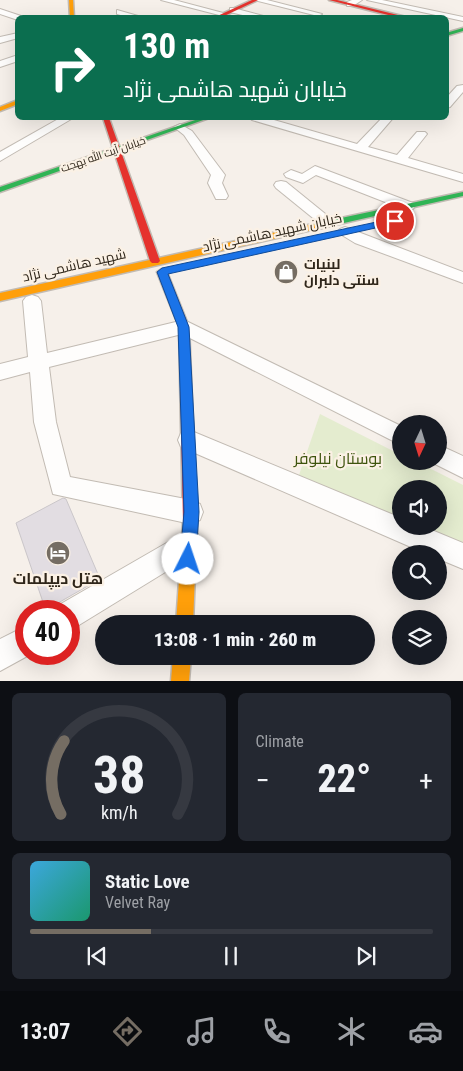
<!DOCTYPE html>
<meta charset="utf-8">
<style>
:root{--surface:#171b24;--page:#242831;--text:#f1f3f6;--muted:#9ea1a6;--line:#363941;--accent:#756d63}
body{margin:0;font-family:"Roboto Condensed",Cairo,sans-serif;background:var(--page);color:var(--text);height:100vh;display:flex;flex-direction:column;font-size:19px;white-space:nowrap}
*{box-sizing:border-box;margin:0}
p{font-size:16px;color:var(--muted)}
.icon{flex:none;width:28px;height:28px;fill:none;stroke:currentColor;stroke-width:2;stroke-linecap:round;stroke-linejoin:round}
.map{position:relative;height:681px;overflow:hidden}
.details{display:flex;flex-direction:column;gap:12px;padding:12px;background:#0d0f14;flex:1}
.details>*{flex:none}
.banner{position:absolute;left:15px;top:15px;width:434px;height:105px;border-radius:8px;box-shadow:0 5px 20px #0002;background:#0b6e4f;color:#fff;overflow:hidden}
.needle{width:32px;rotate:184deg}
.controls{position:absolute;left:392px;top:415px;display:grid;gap:10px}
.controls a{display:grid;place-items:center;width:55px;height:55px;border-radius:50%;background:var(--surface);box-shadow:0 5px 20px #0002;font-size:25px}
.speed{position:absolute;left:15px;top:600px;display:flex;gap:10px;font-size:25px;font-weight:700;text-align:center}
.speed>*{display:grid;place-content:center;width:65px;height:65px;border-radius:50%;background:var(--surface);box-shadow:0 5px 20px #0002;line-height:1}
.speed .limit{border:8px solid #d22;background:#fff;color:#111}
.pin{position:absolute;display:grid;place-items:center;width:42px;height:42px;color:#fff;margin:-21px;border:2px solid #fff;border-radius:50%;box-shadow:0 1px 5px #0007}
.me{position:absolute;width:55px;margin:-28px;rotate:4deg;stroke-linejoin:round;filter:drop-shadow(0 0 4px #0008)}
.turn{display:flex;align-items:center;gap:18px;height:105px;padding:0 25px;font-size:22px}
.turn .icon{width:65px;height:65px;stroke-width:2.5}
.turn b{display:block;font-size:35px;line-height:42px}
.big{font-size:38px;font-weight:800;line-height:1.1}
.details .widget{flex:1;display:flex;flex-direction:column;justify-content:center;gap:8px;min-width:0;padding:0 18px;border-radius:8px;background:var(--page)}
.details .dial{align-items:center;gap:0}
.dial svg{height:130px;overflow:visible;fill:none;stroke:var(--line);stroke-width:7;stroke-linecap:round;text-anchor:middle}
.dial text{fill:var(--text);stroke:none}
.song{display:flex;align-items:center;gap:15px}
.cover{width:60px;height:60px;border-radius:8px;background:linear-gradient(135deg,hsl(200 70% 55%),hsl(160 70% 35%))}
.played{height:5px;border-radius:2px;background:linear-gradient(90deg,var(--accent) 30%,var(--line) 30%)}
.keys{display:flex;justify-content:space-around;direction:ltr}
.heat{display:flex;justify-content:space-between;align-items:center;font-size:28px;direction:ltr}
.details .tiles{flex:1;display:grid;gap:12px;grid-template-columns:1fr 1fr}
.widget:last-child{grid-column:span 2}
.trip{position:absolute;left:95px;top:615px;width:280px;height:50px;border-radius:25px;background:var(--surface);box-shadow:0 5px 20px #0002;font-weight:800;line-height:50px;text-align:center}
.tabs{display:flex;height:80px;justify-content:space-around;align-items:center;background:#090b0e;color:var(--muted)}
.tabs .icon{width:35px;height:35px}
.tabs .selected{color:var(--accent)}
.tabs b{font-size:22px;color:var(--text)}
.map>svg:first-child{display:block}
.green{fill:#e4eccf}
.building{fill:#e2dde2;stroke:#cac6c9}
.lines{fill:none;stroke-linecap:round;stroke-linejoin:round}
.street-casing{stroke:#c2bbb3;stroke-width:2}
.fast-casing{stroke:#c2bbb3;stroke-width:3}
.slow-casing{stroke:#c2bbb3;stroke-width:3}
.jam-casing{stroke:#c2bbb3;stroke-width:3}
.street{fill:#fefdfc;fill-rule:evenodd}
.fast{fill:#30b455;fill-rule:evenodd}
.slow{fill:#ff9f0a;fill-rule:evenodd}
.jam{fill:#e5322d;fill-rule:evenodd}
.route{fill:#1a73e8;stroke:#114b97}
.labels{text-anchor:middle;stroke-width:4.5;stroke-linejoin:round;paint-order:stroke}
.far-street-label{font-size:11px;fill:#2f261a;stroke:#fbf1e5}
.street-label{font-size:14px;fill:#2f261a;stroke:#fbf1e5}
.poi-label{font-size:14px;font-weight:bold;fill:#2f261a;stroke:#fbf1e5;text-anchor:start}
.near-park-label{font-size:16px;fill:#3e540d;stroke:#fbf1e5}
.near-poi-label{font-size:16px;font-weight:bold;fill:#2f261a;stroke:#fbf1e5}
</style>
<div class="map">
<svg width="463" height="681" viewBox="0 0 463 681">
<rect width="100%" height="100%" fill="#f6f0ea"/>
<!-- green -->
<polygon class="green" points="320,414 401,455 401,461 415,461 463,485 463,546 418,526 439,526 439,489 401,489 401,519 299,475"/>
<!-- building -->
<polygon class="building" points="63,498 66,499 100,579 58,603 55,611 46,611 16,523"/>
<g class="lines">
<!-- street casing -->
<g class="street-casing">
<g id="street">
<polygon points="161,0 174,0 227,14 223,16"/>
<polygon points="254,0 267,0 322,14 318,16"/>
<polygon points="352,0 362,0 353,6 347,6 347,2"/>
<polygon points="367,0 382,0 463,17 463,21"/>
<polygon points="230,8 233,8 271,18 255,18 230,12"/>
<polygon points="0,9 21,16 22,18 18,18 18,20 0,14"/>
<polygon points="117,10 145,18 131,18 117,14"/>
<polygon points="18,33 18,38 0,43 0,37"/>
<polygon points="18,55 18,61 0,67 0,61"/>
<polygon points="463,85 463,92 450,107 446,108 446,98 457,86"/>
<polygon points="60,118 73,118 0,161 0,152"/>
<polygon points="250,118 267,118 357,144 382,118 393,118 368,147 397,155 417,132 425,132 427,134 408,158 463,174 463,182 252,120"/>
<polygon points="180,124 192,131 225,175 222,183 228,196 226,199 216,199 208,183 211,175 184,135 174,127"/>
<polygon points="315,166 413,203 415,206 413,209 403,209 316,175 303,183 286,177 284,174 291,170 302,174"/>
<polygon points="281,181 286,182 334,221 336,224 334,227 324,227 276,188 274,185 276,182"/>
<polygon points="345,227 463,272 463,283 355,243 337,232 340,229"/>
<polygon points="32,295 38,297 41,301 47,353 184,320 401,426 401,445 182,334 49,367 56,422 70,477 191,500 200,504 203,512 200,520 191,524 53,494 34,422 30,372 0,380 0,364 28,357 23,301 26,297"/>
<polygon points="189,430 401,518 401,526 422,526 463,543 463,569 439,559 439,554 427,554 181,447 178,440 181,433"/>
<polygon points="439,445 463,456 463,478 431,462 439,461"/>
<polygon points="189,530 198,534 202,543 198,552 79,625 69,629 69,611 57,611 59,605"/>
<polygon points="26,626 26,654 31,654 0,671 0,639"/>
</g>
</g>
<!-- fast casing -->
<g class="fast-casing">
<g id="fast">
<polygon points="463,28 463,31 446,36 446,33"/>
<polygon points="201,118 209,118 0,192 0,187"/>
<polygon points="463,192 463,196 313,230 309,227 313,224"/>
</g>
</g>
<!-- slow casing -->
<g class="slow-casing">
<g id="slow">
<polygon points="69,0 73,0 74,18 70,18"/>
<polygon points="18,100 18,104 0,111 0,107"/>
<polygon points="313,224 316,225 316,229 0,301 0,293"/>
<polygon points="190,516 195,518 197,523 193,624 176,624 183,523 185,518"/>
<polygon points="173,656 191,656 189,681 171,681"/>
</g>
</g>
<!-- jam casing -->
<g class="jam-casing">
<g id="jam">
<polygon points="252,0 258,0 220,18 213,18"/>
<polygon points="329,0 337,0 410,18 400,18"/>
<polygon points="103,118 109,118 160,261 158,263 152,263 150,261"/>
<polygon points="162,269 167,272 189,327 197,523 195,528 190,530 185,528 183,523 179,327 157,272"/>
</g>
</g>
<!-- street -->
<use href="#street" class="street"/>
<!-- fast -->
<use href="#fast" class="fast"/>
<!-- slow -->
<use href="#slow" class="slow"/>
<!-- jam -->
<use href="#jam" class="jam"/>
</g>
<!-- route -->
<polygon class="route" points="395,218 400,221 398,223 168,274 189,327 199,512 196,559 193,565 188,567 182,565 180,559 184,512 178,327 157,272 162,268"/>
<!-- icons -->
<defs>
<g id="shop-disc" transform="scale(1.25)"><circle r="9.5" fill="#756d63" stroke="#fbf1e5"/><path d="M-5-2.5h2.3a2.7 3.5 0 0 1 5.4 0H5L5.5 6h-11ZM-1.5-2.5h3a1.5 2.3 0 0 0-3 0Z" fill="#fff"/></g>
<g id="hotel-disc" transform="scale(1.25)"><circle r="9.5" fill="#756d63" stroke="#fbf1e5"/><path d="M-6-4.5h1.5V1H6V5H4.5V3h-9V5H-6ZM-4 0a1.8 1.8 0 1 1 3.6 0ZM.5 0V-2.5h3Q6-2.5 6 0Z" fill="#fff"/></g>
</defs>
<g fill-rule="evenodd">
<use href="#shop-disc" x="286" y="272"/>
<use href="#hotel-disc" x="58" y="553"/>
</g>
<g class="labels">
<!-- far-street labels -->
<g class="far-street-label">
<text transform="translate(103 154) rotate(-19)" y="4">خیابان آیت الله بهجت</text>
</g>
<!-- street labels -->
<g class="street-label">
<text transform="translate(272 232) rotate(-12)" y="5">خیابان شهید هاشمی نژاد</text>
<text transform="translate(74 265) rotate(-13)" y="5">شهید هاشمی نژاد</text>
</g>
<!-- poi labels -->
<g class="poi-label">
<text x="304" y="269">لبنیات<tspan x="304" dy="16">سنتی دلبران</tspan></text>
</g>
<!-- near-park labels -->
<g class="near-park-label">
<text x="338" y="464">بوستان نیلوفر</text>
</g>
<!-- near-poi labels -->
<g class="near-poi-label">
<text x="58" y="584">هتل دیپلمات</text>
</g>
</g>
</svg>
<div class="controls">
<a><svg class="needle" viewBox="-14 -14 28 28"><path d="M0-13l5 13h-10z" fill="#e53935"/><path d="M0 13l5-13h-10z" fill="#9ea1a6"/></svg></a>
<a><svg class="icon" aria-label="sound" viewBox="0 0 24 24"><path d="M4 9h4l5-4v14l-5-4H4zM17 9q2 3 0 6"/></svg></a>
<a><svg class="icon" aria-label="search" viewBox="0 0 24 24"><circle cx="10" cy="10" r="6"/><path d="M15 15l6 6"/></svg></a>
<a><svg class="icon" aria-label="layers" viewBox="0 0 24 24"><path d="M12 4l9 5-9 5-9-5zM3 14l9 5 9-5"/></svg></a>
</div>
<div class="speed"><div class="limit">40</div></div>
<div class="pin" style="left:395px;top:221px;background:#d93025"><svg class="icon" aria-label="arrive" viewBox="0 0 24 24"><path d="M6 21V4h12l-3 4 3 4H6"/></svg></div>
<svg class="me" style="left:188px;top:559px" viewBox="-20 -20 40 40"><circle r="19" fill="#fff"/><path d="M0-13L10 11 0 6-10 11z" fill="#1a73e8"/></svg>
<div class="trip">13:08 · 1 min · 260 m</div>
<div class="banner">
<div class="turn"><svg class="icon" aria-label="right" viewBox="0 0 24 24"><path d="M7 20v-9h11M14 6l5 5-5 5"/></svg><div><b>130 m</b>خیابان شهید هاشمی نژاد</div></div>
</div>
</div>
<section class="details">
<div class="tiles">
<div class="widget dial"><svg viewBox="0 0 100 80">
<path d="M14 69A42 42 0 1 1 86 69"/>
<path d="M14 69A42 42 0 0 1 16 24" stroke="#756d63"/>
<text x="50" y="56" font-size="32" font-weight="700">38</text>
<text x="50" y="72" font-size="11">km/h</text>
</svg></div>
<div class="widget"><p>Climate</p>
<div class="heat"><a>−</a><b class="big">22°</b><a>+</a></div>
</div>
<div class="widget">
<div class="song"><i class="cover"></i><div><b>Static Love</b><p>Velvet Ray</p></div></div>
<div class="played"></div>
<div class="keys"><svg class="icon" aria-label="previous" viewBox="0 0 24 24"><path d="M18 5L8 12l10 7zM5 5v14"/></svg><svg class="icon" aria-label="pause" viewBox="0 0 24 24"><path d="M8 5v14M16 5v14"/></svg><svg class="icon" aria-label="next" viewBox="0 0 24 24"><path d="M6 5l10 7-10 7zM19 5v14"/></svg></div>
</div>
</div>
</section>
<nav class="tabs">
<b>13:07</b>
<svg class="icon selected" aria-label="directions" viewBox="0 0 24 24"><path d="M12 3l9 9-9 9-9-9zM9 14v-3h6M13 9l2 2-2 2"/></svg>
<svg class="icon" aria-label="music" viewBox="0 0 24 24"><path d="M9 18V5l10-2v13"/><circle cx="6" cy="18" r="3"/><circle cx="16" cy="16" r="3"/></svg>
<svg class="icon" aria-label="phone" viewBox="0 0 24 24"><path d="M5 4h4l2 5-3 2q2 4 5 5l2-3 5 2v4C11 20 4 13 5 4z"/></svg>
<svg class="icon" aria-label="climate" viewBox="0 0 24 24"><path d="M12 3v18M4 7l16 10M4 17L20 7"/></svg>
<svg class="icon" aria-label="car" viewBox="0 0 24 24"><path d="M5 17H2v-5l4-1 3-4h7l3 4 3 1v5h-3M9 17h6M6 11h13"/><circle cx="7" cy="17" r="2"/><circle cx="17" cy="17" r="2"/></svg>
</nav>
